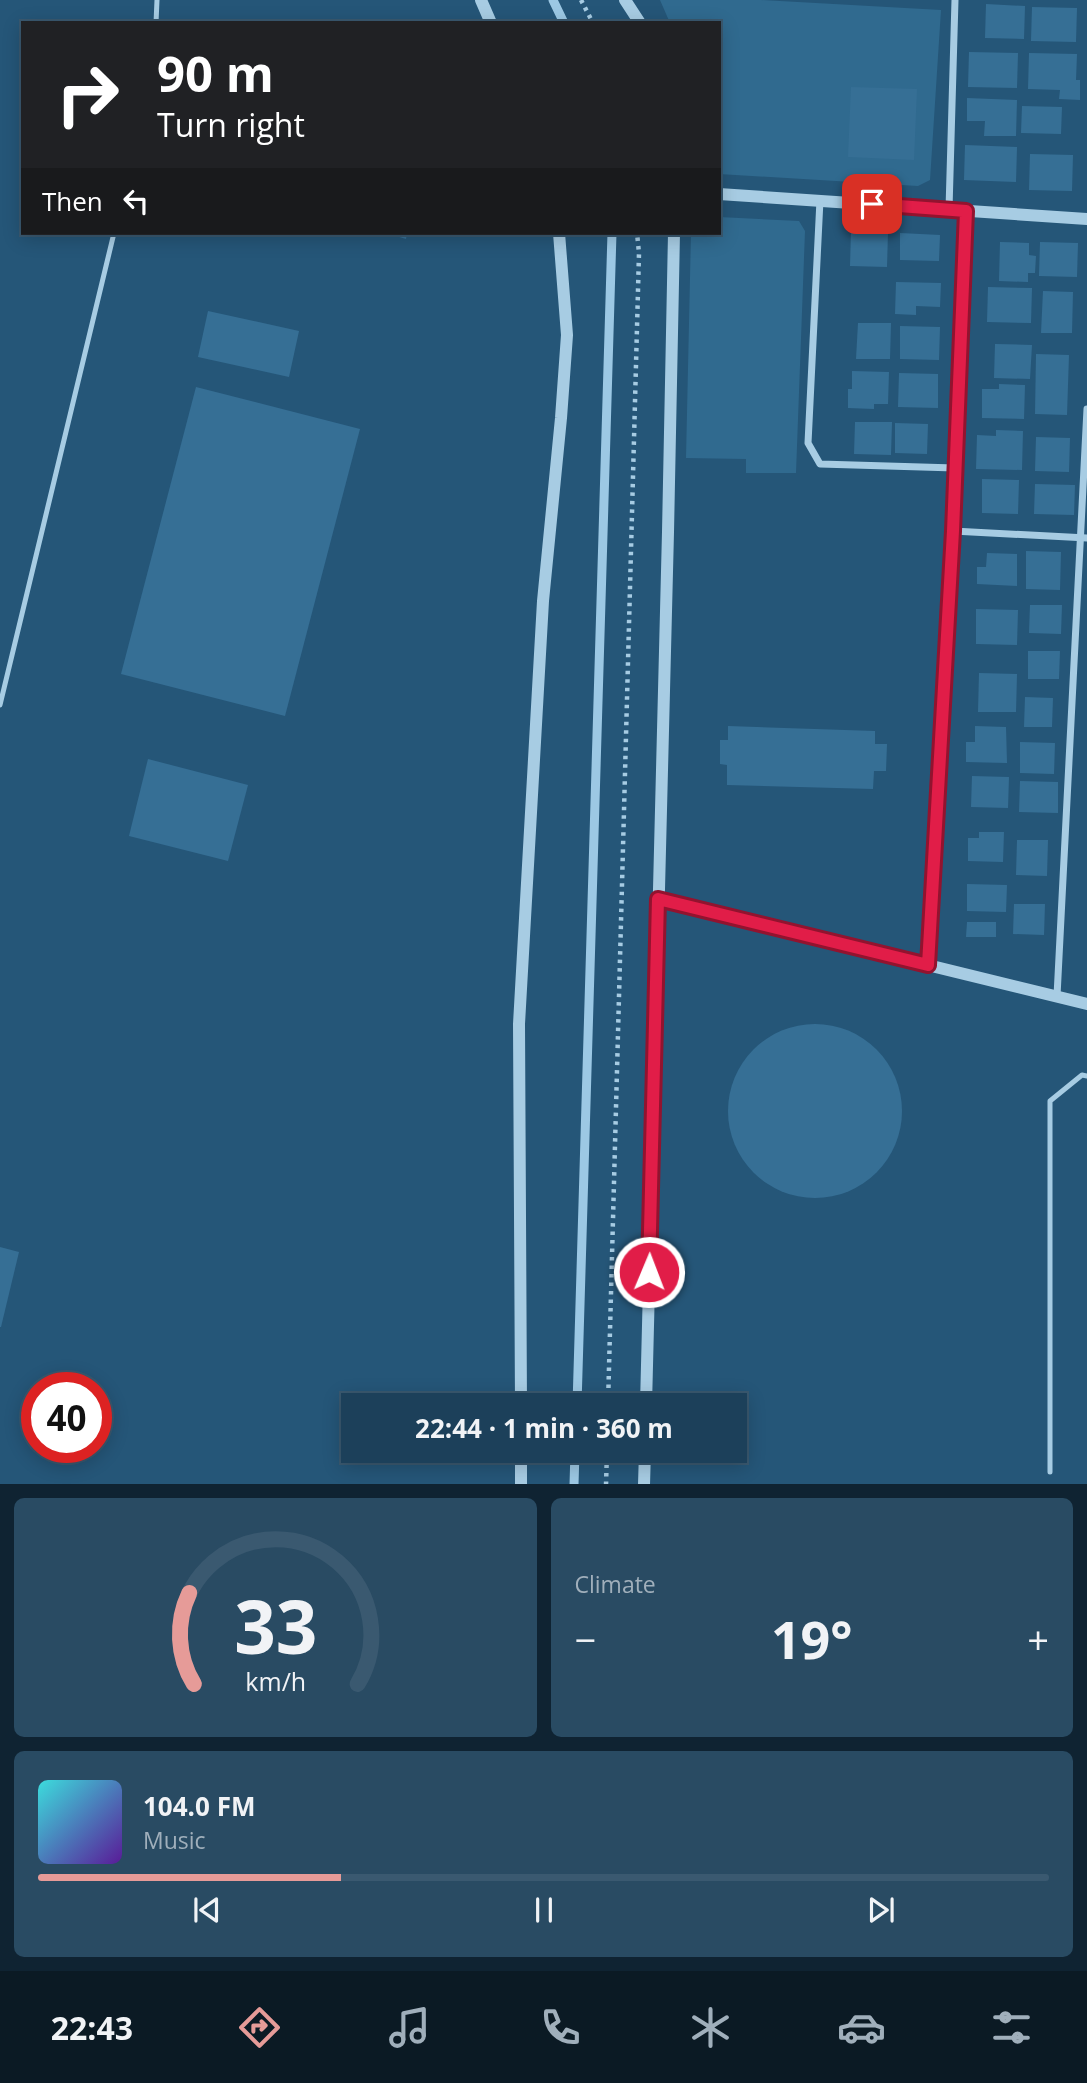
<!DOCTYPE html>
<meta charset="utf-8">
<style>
:root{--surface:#1c405a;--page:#294b63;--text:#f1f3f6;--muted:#a0afbb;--line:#3a5970;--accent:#e69b98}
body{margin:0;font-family:"Open Sans",sans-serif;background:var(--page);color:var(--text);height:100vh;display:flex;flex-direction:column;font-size:26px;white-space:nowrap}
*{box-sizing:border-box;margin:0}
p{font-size:23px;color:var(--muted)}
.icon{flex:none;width:38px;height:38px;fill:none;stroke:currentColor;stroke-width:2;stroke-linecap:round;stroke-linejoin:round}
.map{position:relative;height:1484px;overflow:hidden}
.side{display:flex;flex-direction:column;gap:14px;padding:14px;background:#0f2332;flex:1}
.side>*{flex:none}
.hud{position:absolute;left:21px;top:21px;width:700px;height:214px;border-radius:0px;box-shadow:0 4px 18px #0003,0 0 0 2px var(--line);background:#202124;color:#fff;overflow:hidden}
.speed{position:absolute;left:21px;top:1372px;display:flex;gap:14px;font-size:35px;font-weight:700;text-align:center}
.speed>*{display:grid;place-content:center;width:91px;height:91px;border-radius:50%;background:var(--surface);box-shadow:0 4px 18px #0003,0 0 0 2px var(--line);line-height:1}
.speed .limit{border:10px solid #d22;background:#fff;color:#111}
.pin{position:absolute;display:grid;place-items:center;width:60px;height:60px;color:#fff;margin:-30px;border-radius:14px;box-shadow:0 4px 10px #0006}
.me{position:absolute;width:77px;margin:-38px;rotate:1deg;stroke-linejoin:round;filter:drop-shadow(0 0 5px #0008)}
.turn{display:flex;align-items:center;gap:24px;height:147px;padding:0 21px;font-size:32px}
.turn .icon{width:91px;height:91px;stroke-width:2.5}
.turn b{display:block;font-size:49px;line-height:60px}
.then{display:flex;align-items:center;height:66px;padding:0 21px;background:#0003;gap:14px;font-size:26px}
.big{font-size:52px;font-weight:700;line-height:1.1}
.side .widget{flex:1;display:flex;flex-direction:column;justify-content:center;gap:10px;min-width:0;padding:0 24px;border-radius:10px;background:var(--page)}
.side .dial{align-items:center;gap:0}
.dial svg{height:182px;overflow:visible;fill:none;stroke:var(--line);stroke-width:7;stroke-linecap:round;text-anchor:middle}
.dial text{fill:var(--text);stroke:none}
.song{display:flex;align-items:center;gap:21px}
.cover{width:84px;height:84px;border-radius:10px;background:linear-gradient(135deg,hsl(180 70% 55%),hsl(270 70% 35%))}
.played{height:7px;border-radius:4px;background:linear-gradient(90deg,var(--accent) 30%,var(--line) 30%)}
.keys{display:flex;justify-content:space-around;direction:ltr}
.heat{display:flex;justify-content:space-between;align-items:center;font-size:38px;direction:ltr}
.side .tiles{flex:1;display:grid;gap:14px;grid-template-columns:1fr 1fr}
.widget:last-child{grid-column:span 2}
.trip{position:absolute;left:341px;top:1393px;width:406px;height:70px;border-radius:0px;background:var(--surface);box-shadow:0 4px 18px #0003,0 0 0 2px var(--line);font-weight:700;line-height:70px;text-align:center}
.menu{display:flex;height:112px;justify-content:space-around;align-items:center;background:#0b1a24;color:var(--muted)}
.menu .icon{width:49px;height:49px}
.menu .active{color:var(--accent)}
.menu b{font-size:32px;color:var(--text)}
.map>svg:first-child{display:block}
.green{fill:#306a8f}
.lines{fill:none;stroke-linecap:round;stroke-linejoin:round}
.stream{stroke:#9cc8e4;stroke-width:9}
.building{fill:#366f95}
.path{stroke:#a7cce3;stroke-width:4.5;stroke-dasharray:3.5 5;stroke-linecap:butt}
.service{stroke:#a7cce3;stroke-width:5}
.minor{stroke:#a7cce3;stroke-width:7}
.tertiary{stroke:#a7cce3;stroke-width:12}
.route-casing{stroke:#92132f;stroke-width:18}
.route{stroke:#e11d48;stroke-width:12}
</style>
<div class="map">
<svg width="1087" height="1485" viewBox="0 0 1087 1485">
<rect width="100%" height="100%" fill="#255678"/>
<!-- green -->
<g class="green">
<polygon points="660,0 761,0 941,10 930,180 918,186 719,174 719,23 670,23"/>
<polygon points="719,217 799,221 805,231 796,473 746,473 746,459 686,458 691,233 719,233"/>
</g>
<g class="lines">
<!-- stream -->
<g class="stream">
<polyline points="553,0 564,23"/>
<polyline points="577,1405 612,233"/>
<polyline points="574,1485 575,1451"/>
</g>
</g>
<!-- building -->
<g class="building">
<polygon points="986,4 1025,6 1024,39 985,38"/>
<polygon points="1032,7 1077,8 1076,42 1031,41"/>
<polygon points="969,52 1018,53 1017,88 968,87"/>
<polygon points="1029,53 1077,54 1076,80 1080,80 1080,100 1059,99 1060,90 1028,89"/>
<polygon points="851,87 917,89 914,160 848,157"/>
<polygon points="967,98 1017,100 1016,136 984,136 985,121 967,121"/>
<polygon points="1022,106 1062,107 1061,134 1021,133"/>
<polygon points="965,145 1017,147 1016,182 964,180"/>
<polygon points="1030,154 1073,155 1072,191 1029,190"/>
<polygon points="851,231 888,232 887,267 850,266"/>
<polygon points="386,233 407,233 406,239"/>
<polygon points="900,233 940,235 939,261 900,260"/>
<polygon points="1000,242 1029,243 1029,255 1036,256 1035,273 1028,273 1028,282 999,281"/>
<polygon points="1040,242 1078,243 1077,277 1039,276"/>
<polygon points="896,282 941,283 940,307 916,306 916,315 895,314"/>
<polygon points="988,287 1032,288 1031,323 987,322"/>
<polygon points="1043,291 1073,292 1072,333 1041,333"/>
<polygon points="208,311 299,331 289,377 198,357"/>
<polygon points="858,323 891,323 890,359 856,359"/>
<polygon points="900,326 940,327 939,360 900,359"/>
<polygon points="995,344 1032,345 1030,379 994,378"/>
<polygon points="1036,354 1069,355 1067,415 1035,414"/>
<polygon points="852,371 889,372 888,404 874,404 874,409 848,408 848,389 852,389"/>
<polygon points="899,373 938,374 938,408 898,407"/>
<polygon points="999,384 1025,385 1024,419 982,418 982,389 999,389"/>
<polygon points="196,387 360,429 285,716 121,674"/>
<polygon points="855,422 892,422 891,455 854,454"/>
<polygon points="895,423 928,424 927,454 895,453"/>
<polygon points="996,430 1023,431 1022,470 976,469 977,435 996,436"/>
<polygon points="1036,437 1070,438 1069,472 1035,471"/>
<polygon points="982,479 1019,480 1018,514 982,513"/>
<polygon points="1035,484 1075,485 1074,515 1034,514"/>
<polygon points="1026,551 1061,552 1060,590 1026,589"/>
<polygon points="987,553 1017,554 1017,586 977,584 977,567 986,567"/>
<polygon points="1030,605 1062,605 1061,634 1029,633"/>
<polygon points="976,609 1018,610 1017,645 976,644"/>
<polygon points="1028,651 1060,651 1059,679 1028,679"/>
<polygon points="979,673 1017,674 1016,712 978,712"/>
<polygon points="1025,697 1053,698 1052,727 1024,727"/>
<polygon points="728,726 875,731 875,744 887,744 886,771 874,771 873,789 727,785 727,765 720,764 720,740 728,740"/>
<polygon points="975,726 1006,727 1007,763 966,762 966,742 975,742"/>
<polygon points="1020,742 1055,743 1054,774 1020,773"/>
<polygon points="148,759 248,785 228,861 129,836"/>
<polygon points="972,776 1009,777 1008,808 971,807"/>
<polygon points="1020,781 1058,782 1058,813 1019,812"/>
<polygon points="979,832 1004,832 1003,862 968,861 968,838 979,838"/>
<polygon points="1017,840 1048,840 1047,876 1016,875"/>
<polygon points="967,884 1007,885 1006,912 967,911"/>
<polygon points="1014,904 1045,904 1044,935 1013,934"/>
<polygon points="967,922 996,922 996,937 966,937"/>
<circle cx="815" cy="1111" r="87"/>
<polygon points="0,1247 19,1252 1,1327 0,1327"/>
</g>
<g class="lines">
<!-- path -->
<g class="path">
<polyline points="581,0 593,23"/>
<polyline points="608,1405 639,253 637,233"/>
<polyline points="606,1485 607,1451"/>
</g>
<!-- service -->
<g class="service">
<polyline points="156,23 157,0"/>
<polyline points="0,705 114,233"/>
<polyline points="1050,1472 1050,1101 1082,1075 1087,1076"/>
</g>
<!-- minor -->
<g class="minor">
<polyline points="820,200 808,443 820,464 955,468"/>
<polyline points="949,209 955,0"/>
<polyline points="953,531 1087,538"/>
<polyline points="928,965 953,531 966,210"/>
<polyline points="1057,996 1087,409"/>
</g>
<!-- tertiary -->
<g class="tertiary">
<polyline points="481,0 491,23"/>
<polyline points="625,0 640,23"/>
<polyline points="719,194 1087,219"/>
<polyline points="658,899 1087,1004"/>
<polyline points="521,1405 519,1024 543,601 561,418 567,335 559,233"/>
<polyline points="646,1405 668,532 674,233"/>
<polyline points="521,1451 521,1485"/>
<polyline points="644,1485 645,1451"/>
</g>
</g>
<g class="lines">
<!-- route casing -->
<g class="route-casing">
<polyline id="route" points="649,1272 658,899 928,965 953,531 966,211 872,204"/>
</g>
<!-- route -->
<use href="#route" class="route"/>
</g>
</svg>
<div class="speed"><div class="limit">40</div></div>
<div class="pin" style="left:872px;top:204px;background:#d93025"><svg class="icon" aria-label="arrive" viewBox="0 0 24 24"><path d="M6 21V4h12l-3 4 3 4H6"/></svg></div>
<svg class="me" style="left:649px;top:1272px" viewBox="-20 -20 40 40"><circle r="17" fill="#e11d48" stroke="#fff" stroke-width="3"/><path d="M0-11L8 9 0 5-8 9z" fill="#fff"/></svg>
<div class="trip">22:44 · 1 min · 360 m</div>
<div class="hud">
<div class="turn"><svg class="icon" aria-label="right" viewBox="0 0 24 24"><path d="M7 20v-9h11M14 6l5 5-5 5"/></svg><div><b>90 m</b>Turn right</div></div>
<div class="then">Then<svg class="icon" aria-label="left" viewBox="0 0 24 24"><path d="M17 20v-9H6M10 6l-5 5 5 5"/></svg></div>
</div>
</div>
<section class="side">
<div class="tiles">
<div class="widget dial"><svg viewBox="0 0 100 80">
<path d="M14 69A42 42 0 1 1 86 69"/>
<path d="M14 69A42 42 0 0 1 12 29" stroke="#e69b98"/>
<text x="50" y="56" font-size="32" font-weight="700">33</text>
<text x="50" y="72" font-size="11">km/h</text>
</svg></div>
<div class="widget"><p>Climate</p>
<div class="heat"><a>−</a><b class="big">19°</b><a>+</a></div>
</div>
<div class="widget">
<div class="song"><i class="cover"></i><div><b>104.0 FM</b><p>Music</p></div></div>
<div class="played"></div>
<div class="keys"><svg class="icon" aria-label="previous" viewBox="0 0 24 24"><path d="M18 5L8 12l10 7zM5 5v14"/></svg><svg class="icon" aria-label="pause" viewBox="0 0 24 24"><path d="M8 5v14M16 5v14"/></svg><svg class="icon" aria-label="next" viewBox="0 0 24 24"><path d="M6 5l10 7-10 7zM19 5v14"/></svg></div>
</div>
</div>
</section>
<nav class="menu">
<b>22:43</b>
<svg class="icon active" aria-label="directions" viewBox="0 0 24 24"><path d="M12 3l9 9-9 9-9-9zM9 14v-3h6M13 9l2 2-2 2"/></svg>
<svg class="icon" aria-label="music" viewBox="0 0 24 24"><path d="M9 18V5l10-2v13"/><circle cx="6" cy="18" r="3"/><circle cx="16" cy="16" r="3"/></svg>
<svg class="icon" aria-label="phone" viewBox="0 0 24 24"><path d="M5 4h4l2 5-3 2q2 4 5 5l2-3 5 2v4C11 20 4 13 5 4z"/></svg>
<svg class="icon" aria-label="climate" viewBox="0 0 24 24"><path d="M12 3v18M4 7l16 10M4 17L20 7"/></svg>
<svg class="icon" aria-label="car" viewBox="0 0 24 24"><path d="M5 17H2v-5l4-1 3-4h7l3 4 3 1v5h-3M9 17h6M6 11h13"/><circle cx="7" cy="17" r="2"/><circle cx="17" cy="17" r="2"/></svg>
<svg class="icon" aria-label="filters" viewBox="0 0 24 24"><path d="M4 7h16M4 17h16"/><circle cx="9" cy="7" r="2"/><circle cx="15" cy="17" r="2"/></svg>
</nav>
